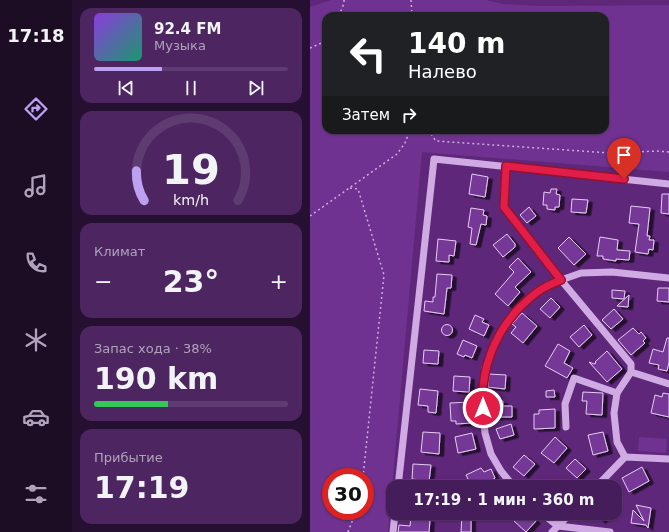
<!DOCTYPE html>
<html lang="ru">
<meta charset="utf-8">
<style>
:root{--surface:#461d5b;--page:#4d2661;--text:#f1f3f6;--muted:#b0a2bb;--line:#5e3b71;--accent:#bca0f2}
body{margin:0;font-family:"DejaVu Sans",sans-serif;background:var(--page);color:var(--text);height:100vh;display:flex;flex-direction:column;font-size:15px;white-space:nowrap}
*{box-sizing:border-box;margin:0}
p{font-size:13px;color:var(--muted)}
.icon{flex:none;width:22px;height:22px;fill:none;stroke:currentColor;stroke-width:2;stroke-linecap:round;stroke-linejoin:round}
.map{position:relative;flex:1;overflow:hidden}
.sheet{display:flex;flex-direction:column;gap:8px;padding:8px;background:#261032;width:238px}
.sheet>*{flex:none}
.hud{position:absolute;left:12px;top:12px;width:287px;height:122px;border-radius:12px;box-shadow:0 1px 3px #0004,0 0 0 1px var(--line);background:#202124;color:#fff;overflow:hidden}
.speed{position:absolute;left:12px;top:468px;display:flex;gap:8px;font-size:20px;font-weight:700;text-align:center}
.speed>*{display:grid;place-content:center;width:52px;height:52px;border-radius:50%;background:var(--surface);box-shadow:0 1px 3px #0004,0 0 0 1px var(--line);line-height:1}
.speed .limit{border:6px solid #d22;background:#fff;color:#111}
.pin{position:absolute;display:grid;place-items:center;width:34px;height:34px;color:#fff;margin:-41px -17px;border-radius:50% 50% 50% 0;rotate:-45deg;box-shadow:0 0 4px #0007}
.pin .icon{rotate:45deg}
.me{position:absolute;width:44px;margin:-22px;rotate:0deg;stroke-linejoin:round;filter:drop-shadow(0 0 3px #0008)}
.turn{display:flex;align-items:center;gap:14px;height:84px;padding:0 20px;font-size:18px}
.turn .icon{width:52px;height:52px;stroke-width:2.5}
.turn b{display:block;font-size:28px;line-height:34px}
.then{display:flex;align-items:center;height:38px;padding:0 20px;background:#0003;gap:8px;font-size:15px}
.big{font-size:30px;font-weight:800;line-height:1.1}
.sheet .tile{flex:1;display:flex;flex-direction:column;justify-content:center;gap:6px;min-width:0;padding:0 14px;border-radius:12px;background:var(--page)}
.sheet .dial{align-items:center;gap:0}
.dial svg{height:104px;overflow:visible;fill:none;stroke:var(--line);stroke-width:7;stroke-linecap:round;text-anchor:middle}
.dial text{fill:var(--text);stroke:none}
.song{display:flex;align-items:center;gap:12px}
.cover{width:48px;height:48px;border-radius:6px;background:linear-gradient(135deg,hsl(270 70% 55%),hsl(160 70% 35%))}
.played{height:4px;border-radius:2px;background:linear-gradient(90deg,var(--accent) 35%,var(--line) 35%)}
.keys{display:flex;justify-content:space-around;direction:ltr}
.heat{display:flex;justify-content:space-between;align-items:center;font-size:22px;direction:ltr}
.charge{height:6px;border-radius:3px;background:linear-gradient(90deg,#34c759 38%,var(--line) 0)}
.trip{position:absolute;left:76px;top:480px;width:236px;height:40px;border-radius:12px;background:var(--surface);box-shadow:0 1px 3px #0004,0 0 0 1px var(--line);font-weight:800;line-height:40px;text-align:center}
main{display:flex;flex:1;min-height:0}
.menu{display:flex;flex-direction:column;width:72px;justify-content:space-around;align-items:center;background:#1c0c24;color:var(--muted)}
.menu .icon{width:28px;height:28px}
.menu .current{color:var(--accent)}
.menu b{font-size:18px;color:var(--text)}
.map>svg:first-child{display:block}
.green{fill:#703291;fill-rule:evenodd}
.building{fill:#763896;stroke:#e6cdf3;filter:url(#shadow)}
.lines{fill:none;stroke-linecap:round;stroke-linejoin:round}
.path{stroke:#d0aae3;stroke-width:1.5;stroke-dasharray:2 3;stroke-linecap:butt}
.minor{stroke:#d0aae3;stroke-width:7}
.route-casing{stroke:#92132f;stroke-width:10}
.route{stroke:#e11d48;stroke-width:7}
</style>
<main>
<nav class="menu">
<b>17:18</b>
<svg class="icon current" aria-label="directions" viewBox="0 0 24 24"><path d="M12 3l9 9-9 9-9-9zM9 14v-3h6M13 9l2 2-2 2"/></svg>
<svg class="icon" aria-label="music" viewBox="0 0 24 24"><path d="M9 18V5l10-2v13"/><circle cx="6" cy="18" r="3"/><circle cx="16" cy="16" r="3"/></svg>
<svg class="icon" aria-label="phone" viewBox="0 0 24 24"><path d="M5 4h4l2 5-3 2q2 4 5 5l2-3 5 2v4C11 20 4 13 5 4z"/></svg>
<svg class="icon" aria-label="climate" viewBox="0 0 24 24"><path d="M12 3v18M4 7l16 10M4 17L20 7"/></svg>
<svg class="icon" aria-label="car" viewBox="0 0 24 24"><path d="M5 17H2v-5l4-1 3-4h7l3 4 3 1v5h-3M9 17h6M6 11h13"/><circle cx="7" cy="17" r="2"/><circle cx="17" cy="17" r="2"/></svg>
<svg class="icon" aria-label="filters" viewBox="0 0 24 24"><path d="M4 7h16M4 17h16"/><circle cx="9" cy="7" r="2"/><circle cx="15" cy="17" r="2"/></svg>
</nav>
<section class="sheet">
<div class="tile">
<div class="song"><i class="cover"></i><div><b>92.4 FM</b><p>Музыка</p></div></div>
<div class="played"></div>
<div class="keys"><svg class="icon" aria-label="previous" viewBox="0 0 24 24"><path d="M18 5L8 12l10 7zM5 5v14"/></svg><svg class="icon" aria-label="pause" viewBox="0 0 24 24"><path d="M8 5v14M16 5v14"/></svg><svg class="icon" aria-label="next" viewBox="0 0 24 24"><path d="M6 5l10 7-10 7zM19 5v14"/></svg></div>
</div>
<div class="tile dial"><svg viewBox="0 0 100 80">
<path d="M14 69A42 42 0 1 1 86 69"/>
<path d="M14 69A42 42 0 0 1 8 46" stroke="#bca0f2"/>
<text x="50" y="56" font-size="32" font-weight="700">19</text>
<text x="50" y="72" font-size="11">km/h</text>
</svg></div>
<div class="tile"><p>Климат</p>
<div class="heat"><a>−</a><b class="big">23°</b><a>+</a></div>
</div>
<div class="tile"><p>Запас хода · 38%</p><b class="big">190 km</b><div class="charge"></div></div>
<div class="tile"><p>Прибытие</p><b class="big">17:19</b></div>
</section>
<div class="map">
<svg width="359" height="532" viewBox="0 0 359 532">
<defs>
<filter id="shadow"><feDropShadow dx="4.5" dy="2.5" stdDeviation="0" flood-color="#0009"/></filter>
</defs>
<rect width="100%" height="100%" fill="#5e2779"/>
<!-- green -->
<g class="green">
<path d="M21 0H176L193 4 230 6 359 5V172L112 152 78 532H0V7ZM16 16H295V130H16ZM21 477H55V511H21Z"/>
<polygon points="329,437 357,439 356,453 328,451"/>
</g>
<!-- building -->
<g class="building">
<polygon points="162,174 178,177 175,197 159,194"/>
<polygon points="241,189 247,189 246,194 250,195 249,207 245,207 245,210 237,209 237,205 233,205 234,192 240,193"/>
<polygon points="352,194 359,194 359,214 351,213"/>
<polygon points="262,199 278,200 276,213 261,212"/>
<polygon points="321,206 340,208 337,236 340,236 339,240 344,240 343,250 339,249 338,254 325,252 329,224 319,223"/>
<polygon points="219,207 226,216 217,223 210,215"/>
<polygon points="161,208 174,210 173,215 177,216 176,225 171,224 166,245 160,244 162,228 158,227"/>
<polygon points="197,234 205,244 205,247 193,257 183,245"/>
<polygon points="259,237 276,254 264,265 248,248"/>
<polygon points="290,237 308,240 307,250 320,251 319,260 306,259 306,261 293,259 293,256 287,256"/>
<polygon points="128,239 146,241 144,256 139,255 139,262 126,261"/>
<polygon points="208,258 221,272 205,287 210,292 198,306 185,294 204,272 199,267"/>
<polygon points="127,274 142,275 141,288 137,288 134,314 114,311 115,301 123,302 123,297 125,297"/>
<polygon points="348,288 359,288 359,302 347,301"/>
<polygon points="302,290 315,291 314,299 302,298"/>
<polygon points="319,295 318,307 307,306"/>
<polygon points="241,298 250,307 240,318 230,309"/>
<polygon points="304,309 313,319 301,329 292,320"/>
<polygon points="212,313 227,326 213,343 201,333 206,327 202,324"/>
<polygon points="165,315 174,319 172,322 179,325 174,336 159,329"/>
<circle cx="137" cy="330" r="5.5"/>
<polygon points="274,325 282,335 269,347 260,337"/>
<polygon points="323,328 329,334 331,332 336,338 333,341 335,343 321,355 308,340"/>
<polygon points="357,338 359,338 359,362 357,371 348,369 349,365 339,363 343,349 353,352"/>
<polygon points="153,340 167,346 162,358 155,355 154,357 147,354"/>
<polygon points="248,344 260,351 254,363 263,368 257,378 235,366"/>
<polygon points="114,350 129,351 128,364 113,363"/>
<polygon points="297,351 312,369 297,382 279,362 284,364 286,363 285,362"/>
<polygon points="179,374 196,375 195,389 178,387"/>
<polygon points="144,376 160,377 159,392 143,391"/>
<polygon points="110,389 128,391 126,413 118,412 118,406 108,405"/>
<polygon points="244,390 245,397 236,397 236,391"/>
<polygon points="273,392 293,393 292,415 276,414 277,401 272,401"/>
<polygon points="353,393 359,394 359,417 341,413 345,395 352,397"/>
<polygon points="185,401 193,401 193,406 202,406 202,417 186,417"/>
<polygon points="161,402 162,423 146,424 146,421 141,421 140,403"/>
<polygon points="245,409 245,428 224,429 224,414 229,414 229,410"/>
<polygon points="201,424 204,435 190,439 186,429"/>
<polygon points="113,432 130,433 129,454 111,452"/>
<polygon points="293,432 298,451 283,455 278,435"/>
<polygon points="162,433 166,449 148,453 145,437"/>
<polygon points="245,437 257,448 244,463 231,453"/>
<polygon points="214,455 225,464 214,476 203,467"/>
<polygon points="265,459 276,469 267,478 256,468"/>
<polygon points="103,464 121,465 119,481 102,479"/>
<polygon points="332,467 339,481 319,492 312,478"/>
<polygon points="171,468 174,472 181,469 185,478 172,487 162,487 156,475"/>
<polygon points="326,505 341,508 338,528 336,525 321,523 323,510 334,521"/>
<polygon points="210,513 217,513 226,521 216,532 204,521"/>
<polygon points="283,513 299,513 291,521"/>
<polygon points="152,515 161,515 161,532 151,532"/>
<polygon points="101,517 120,520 119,532 88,532 89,525 100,526"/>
</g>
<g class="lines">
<!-- path -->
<g class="path">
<polyline points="101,0 102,16"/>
<polyline points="29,16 34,3 34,0"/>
<polyline points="0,48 16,41"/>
<polyline points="118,130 126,141 300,153 347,151 359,152"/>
<polyline points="40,188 48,189 74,275 53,477"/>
<polyline points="0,216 87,154 95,143 100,130"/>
<polyline points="38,532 46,511"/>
</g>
<!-- minor -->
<g class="minor">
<polyline points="196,166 195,207 251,280 321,364 321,372 307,393 304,413 307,442 315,457"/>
<polyline points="321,372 359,384"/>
<polyline points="256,427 255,404 264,378 307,393"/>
<polyline points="88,487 124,159 359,184"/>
<polyline points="204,487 191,471 181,454 175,433 172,396 175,368 186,340 199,319 227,291 251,280 271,273 302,272 359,278"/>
<polyline points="286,487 315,457 359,459"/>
<polyline points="231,513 248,526 300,532"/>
<polyline points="83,532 85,513"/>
<polyline points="242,532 261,513"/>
</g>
</g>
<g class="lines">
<!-- route casing -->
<g class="route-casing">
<path id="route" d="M173 408C170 371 184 334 210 307 216 302 222 295 229 291 236 286 244 283 251 280L194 207 196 166 314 179"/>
</g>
<!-- route -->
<use href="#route" class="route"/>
</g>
</svg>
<div class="speed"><div class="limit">30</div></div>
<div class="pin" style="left:314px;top:179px;background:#d93025"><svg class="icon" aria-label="arrive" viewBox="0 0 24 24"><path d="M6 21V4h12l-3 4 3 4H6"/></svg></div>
<svg class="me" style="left:173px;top:408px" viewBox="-20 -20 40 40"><circle r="17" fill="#e11d48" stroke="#fff" stroke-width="3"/><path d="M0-11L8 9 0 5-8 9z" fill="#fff"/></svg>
<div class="trip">17:19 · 1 мин · 360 m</div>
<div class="hud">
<div class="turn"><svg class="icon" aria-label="left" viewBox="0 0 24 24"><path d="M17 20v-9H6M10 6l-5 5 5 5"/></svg><div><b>140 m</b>Налево</div></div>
<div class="then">Затем<svg class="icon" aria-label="right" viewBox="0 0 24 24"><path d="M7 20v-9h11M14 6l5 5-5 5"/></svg></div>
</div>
</div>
</main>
